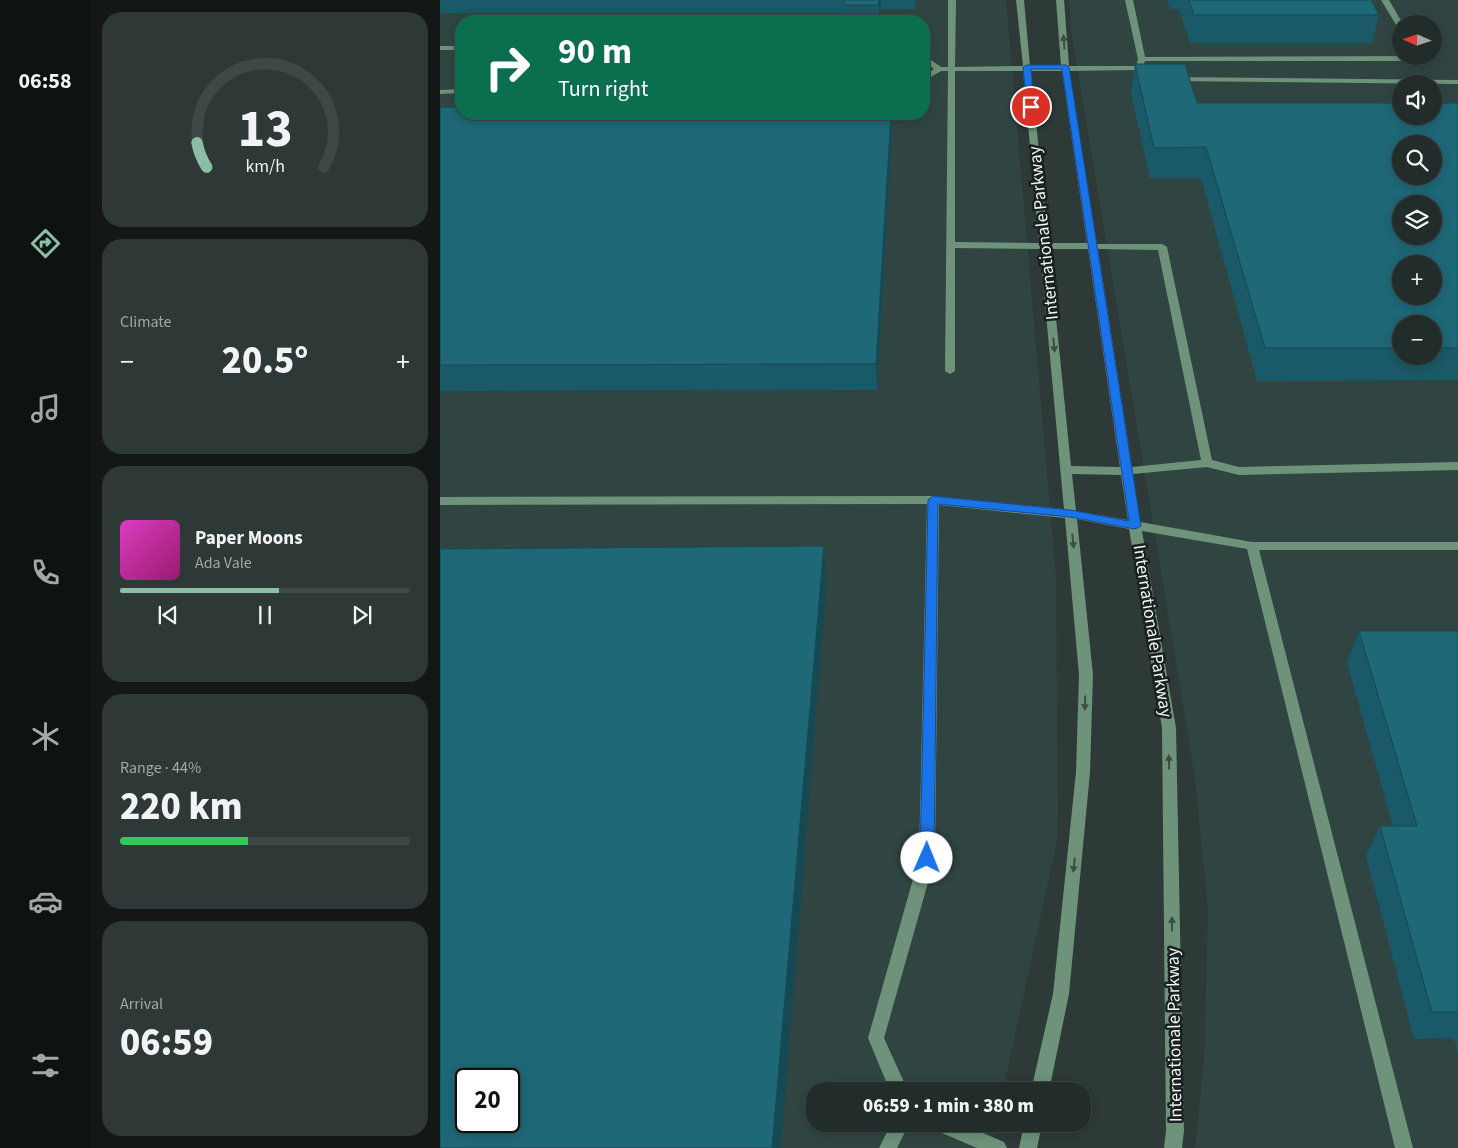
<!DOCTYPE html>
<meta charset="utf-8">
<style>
:root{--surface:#222c2a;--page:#2e3836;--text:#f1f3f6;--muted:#a2a7a8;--line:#3f4847;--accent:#8abfa5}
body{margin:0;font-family:"Source Sans 3",sans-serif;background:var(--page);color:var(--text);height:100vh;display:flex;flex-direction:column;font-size:19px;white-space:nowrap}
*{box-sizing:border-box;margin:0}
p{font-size:16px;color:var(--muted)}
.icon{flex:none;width:28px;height:28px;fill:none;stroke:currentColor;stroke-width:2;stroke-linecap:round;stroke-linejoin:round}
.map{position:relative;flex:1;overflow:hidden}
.details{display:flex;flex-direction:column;gap:12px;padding:12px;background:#131817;width:350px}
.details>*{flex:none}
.top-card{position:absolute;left:15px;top:15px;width:475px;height:105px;border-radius:20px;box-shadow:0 2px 12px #0003,0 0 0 1px var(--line);background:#0b6e4f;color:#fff;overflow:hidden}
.needle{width:32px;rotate:273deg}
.tools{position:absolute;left:952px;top:15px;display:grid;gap:10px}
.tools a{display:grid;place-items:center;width:50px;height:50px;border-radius:50%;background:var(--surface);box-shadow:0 2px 12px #0003,0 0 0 1px var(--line);font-size:25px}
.speed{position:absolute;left:15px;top:1068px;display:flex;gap:10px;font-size:25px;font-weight:700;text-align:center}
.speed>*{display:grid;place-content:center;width:65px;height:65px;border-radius:50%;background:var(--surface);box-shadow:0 2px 12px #0003,0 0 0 1px var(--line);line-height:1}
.speed .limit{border:2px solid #111;border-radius:8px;background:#fff;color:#111}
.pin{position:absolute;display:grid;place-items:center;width:42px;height:42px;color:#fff;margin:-21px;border:2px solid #fff;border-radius:50%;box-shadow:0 1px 5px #0007}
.me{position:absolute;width:55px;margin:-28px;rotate:1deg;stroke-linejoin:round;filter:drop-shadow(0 0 4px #0008)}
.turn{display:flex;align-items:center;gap:18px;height:105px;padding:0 20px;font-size:22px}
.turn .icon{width:65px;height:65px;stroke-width:2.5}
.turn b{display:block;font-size:35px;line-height:42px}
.big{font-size:38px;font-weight:800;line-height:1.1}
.details .card{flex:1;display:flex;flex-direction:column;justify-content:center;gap:8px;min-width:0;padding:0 18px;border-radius:20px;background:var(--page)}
.details .dial{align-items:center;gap:0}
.dial svg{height:130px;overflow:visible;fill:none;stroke:var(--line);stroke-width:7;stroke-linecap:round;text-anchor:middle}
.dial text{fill:var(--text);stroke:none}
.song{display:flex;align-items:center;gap:15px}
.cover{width:60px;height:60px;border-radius:8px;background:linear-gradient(135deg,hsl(310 70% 55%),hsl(320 70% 35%))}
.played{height:5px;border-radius:2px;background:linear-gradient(90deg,var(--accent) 55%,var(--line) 55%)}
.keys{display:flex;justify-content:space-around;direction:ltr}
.heat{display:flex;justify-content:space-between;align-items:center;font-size:28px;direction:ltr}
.charge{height:8px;border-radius:4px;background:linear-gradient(90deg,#34c759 44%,var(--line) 0)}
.trip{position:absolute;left:366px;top:1082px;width:285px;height:50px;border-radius:20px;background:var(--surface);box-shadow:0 2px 12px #0003,0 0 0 1px var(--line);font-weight:800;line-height:50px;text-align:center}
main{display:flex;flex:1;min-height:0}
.tab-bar{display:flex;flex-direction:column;width:90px;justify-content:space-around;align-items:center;background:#0e1211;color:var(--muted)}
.tab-bar .icon{width:35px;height:35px}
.tab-bar .current{color:var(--accent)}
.tab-bar b{font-size:22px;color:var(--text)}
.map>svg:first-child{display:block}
.built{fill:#304542;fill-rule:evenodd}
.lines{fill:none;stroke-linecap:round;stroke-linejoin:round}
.minor{fill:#6e937a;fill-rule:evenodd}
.wall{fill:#1a5967;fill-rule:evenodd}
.shaded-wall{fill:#154954}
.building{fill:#1e6878;stroke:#154954;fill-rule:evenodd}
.oneway{fill:#3c4d43}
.route{fill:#1a73e8;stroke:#114b97}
.labels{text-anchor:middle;stroke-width:5;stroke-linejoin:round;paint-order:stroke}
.street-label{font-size:18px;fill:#eef6f5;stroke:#1a1f1f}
</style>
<main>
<nav class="tab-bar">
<b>06:58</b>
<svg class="icon current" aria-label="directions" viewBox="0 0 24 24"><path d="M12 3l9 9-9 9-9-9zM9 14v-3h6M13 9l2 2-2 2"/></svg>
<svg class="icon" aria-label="music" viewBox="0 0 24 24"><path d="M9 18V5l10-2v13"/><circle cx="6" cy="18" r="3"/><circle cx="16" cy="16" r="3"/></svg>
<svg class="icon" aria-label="phone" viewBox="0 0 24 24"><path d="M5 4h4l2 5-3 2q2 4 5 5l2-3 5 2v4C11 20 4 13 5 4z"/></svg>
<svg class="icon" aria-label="climate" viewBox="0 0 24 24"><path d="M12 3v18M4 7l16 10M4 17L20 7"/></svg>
<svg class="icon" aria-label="car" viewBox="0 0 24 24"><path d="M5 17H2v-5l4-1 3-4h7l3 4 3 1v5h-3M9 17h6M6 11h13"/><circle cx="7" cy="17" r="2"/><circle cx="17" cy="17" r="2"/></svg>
<svg class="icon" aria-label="filters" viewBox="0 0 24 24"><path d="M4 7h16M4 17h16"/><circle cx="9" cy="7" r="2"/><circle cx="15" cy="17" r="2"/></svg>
</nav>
<section class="details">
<div class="card dial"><svg viewBox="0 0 100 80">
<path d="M14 69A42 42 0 1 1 86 69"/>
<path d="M14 69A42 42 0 0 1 8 54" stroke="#8abfa5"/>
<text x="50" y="56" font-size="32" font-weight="700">13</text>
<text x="50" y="72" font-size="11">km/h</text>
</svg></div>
<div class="card"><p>Climate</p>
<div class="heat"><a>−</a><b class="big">20.5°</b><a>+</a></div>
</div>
<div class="card">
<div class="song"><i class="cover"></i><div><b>Paper Moons</b><p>Ada Vale</p></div></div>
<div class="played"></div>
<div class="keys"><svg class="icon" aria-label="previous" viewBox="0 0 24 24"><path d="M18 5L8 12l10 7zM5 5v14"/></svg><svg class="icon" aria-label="pause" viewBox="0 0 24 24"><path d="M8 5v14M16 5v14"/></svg><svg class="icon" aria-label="next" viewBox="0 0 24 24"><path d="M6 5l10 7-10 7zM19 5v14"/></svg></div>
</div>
<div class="card"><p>Range · 44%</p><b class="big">220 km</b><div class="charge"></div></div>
<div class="card"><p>Arrival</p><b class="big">06:59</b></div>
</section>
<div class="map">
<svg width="1018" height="1148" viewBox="0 0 1018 1148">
<rect width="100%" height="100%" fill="#2d3a38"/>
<!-- built -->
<g class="built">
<path d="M0 0H566L616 577 618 836 563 1091H375V1124H556L551 1148H0ZM21 21H484V114H21ZM26 1079H69V1121H26Z"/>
<path d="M629 0H1018V1148H755L764 1061 768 912 755 778 631 29ZM961 24H994V56H961ZM961 84H994V116H961ZM961 144H994V176H961ZM961 204H994V236H961ZM961 264H994V296H961ZM961 324H994V356H961Z"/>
</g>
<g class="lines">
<!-- minor -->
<g class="minor">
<path d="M508 0H516L515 67 583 66 576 0H584L590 66H621L616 0H624L629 66H696L698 59 685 0H693L705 57 984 56 986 59 982 61H705L702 67 712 69V73L698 70 629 71 657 244H722L727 247 772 460 799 467 1018 462V470L799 475 767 467 693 474 700 522 812 542H1018V550H819L973 1148H955L807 549 702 531 736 728 744 1131 742 1148H724L726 1131 722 728 689 529 637 519 653 675 650 772 629 994 609 1091H591L613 994 636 772 639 675 625 518 499 505 495 858 444 1038 468 1091H450L428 1038 479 858 487 504 0 505V497L493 496 624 509 600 249 515 248V371L510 374 505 371 508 71H501L484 81V76L494 69 484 61V55L501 67H508ZM515 71H583L599 243 515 242ZM591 71H622L647 243H608ZM609 249H648L680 467 631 466ZM658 249 718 250 761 460 692 467ZM632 474 681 475 688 520 636 511Z"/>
<polygon points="941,0 949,0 963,24 961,24 961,28 958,28"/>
<rect x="0" y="46" width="21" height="4"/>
<polygon points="730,77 1018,80 1018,84 733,81 729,79"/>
<polygon points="21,89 21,93 0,94 0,90"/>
<polygon points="451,1124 469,1124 457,1148 439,1148"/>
<polygon points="492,1124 522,1124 564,1142 567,1148 537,1148 495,1130"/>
<polygon points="584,1124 602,1124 597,1148 579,1148"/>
</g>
</g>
<!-- wall -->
<g class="wall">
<polygon points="0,0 475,0 475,9 441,9 440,21 405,21 404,13 0,13"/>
<polygon points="727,0 931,0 939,15 932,43 750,43 739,9 730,9"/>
<path d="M695 64 757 103H1018V380L817 381 761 178H710L691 94ZM961 324H994V356H961Z"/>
<polygon points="0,107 452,130 437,390 0,391"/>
<polygon points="919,631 1018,631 1018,1053 1014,1038 974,1039 926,856 940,826 953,826 907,663"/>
</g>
<!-- shaded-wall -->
<g class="shaded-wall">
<polygon points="439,0 440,0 441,9 440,21 439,21"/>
<polygon points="451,114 452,114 452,130 437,390 436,364"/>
<polygon points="384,546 387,579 341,1148 332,1148"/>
</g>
<!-- building -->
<g class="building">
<polygon points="405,0 439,0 438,5 404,5"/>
<polygon points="749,0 931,0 939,15 754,15"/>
<path d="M695 64H745L757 103H961V116H994V103H1018V348H994V324H961V348H825L766 147 714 148ZM961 144H994V176H961ZM961 204H994V236H961ZM961 264H994V296H961Z"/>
<polygon points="0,107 21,107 21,114 451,114 436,364 0,365"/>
<path d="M384 546 332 1148H0V549ZM26 1079H69V1121H26Z"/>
<polygon points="919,631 1018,631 1018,1012 992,1012 940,826 977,826"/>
</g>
<!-- one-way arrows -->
<defs><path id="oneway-solid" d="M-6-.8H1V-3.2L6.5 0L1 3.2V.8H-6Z" transform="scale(1.25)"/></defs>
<g class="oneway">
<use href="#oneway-solid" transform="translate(624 42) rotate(-94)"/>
<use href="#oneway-solid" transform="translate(614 345) rotate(84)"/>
<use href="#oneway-solid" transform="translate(633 541) rotate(84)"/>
<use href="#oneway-solid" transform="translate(645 703) rotate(92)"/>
<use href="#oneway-solid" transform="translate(729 762) rotate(-91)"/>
<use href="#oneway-solid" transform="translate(634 865) rotate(96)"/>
<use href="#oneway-solid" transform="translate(732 924) rotate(-91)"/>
</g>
<!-- route -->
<polygon class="route" points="587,65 626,65 629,67 701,526 695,529 630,517 498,504 494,858 492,862 487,864 482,862 480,858 488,500 493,496 630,510 689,521 622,69 591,69 594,107 591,109 587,107 583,67"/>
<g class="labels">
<!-- street labels -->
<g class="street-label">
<text transform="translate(603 233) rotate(-96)" y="6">Internationale Parkway</text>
<text transform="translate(713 631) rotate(81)" y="6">Internationale Parkway</text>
<text transform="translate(734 1035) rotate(-91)" y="6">Internationale Parkway</text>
</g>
</g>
</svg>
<div class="tools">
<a><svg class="needle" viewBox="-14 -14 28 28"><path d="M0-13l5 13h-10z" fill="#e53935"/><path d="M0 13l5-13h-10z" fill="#a2a7a8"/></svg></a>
<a><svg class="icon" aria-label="sound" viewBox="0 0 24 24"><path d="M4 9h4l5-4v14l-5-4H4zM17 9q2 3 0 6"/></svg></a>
<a><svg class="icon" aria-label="search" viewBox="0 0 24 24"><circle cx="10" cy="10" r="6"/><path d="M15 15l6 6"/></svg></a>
<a><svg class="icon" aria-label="layers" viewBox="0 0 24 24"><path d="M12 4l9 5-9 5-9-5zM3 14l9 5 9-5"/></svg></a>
<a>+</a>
<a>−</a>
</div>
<div class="speed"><div class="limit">20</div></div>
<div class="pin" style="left:591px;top:107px;background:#d93025"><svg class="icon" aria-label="arrive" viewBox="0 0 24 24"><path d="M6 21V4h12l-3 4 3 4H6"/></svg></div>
<svg class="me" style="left:487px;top:858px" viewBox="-20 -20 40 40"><circle r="19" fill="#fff"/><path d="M0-13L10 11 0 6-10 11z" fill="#1a73e8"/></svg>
<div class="trip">06:59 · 1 min · 380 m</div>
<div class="top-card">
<div class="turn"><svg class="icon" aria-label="right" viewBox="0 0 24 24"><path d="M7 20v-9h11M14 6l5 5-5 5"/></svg><div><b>90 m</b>Turn right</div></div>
</div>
</div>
</main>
